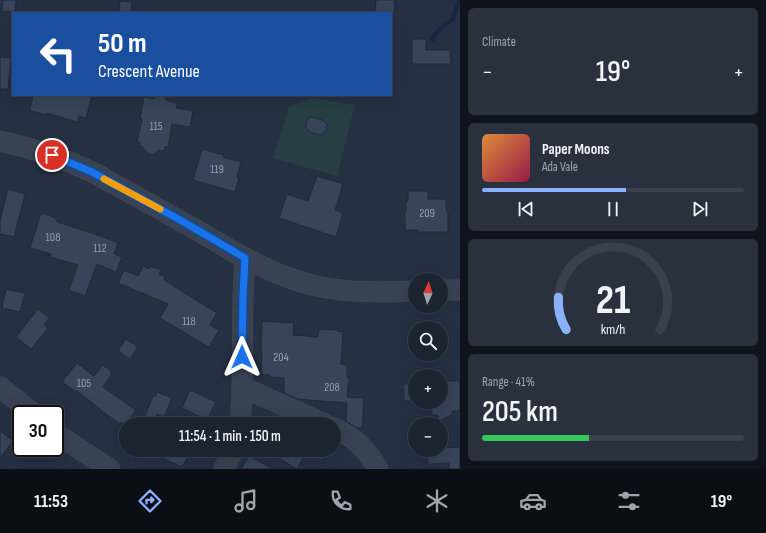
<!DOCTYPE html>
<meta charset="utf-8">
<style>
:root{--surface:#1c2432;--page:#29303e;--text:#f1f3f6;--muted:#a0a4ac;--line:#3a414d;--accent:#8ab1fd}
body{margin:0;font-family:"Sofia Sans Condensed",sans-serif;background:var(--page);color:var(--text);height:100vh;display:flex;flex-direction:column;font-size:15px;white-space:nowrap}
*{box-sizing:border-box;margin:0}
p{font-size:13px;color:var(--muted)}
.icon{flex:none;width:22px;height:22px;fill:none;stroke:currentColor;stroke-width:2;stroke-linecap:round;stroke-linejoin:round}
.map{position:relative;flex:1;overflow:hidden}
.side{display:flex;flex-direction:column;gap:8px;padding:8px;background:#0f141c;width:306px}
.side>*{flex:none}
.banner{position:absolute;left:12px;top:12px;width:380px;height:84px;border-radius:0px;box-shadow:0 4px 16px #0002,0 0 0 1px var(--line);background:#1a4fa0;color:#fff;overflow:hidden}
.needle{width:26px;rotate:4deg}
.controls{position:absolute;left:408px;top:273px;display:grid;gap:8px}
.controls a{display:grid;place-items:center;width:40px;height:40px;border-radius:50%;background:var(--surface);box-shadow:0 4px 16px #0002,0 0 0 1px var(--line);font-size:20px}
.speed{position:absolute;left:12px;top:405px;display:flex;gap:8px;font-size:20px;font-weight:700;text-align:center}
.speed>*{display:grid;place-content:center;width:52px;height:52px;border-radius:50%;background:var(--surface);box-shadow:0 4px 16px #0002,0 0 0 1px var(--line);line-height:1}
.speed .limit{border:2px solid #111;border-radius:6px;background:#fff;color:#111}
.pin{position:absolute;display:grid;place-items:center;width:34px;height:34px;color:#fff;margin:-17px;border:2px solid #fff;border-radius:50%;box-shadow:0 1px 4px #0007}
.me{position:absolute;width:44px;margin:-22px;rotate:0deg;stroke-linejoin:round;filter:drop-shadow(0 0 3px #0008)}
.turn{display:flex;align-items:center;gap:14px;height:84px;padding:0 20px;font-size:18px}
.turn .icon{width:52px;height:52px;stroke-width:2.5}
.turn b{display:block;font-size:28px;line-height:34px}
.big{font-size:30px;font-weight:600;line-height:1.1}
.side .card{flex:1;display:flex;flex-direction:column;justify-content:center;gap:6px;min-width:0;padding:0 14px;border-radius:6px;background:var(--page)}
.side .dial{align-items:center;gap:0}
.dial svg{height:104px;overflow:visible;fill:none;stroke:var(--line);stroke-width:7;stroke-linecap:round;text-anchor:middle}
.dial text{fill:var(--text);stroke:none}
.song{display:flex;align-items:center;gap:12px}
.cover{width:48px;height:48px;border-radius:6px;background:linear-gradient(135deg,hsl(30 70% 55%),hsl(340 70% 35%))}
.played{height:4px;border-radius:2px;background:linear-gradient(90deg,var(--accent) 55%,var(--line) 55%)}
.keys{display:flex;justify-content:space-around;direction:ltr}
.heat{display:flex;justify-content:space-between;align-items:center;font-size:22px;direction:ltr}
.charge{height:6px;border-radius:3px;background:linear-gradient(90deg,#34c759 41%,var(--line) 0)}
.trip{position:absolute;left:119px;top:417px;width:222px;height:40px;border-radius:20px;background:var(--surface);box-shadow:0 4px 16px #0002,0 0 0 1px var(--line);font-weight:600;line-height:40px;text-align:center}
.tabs{display:flex;height:64px;justify-content:space-around;align-items:center;background:#0b0e14;color:var(--muted)}
.tabs .icon{width:28px;height:28px}
.tabs .active{color:var(--accent)}
.tabs b{font-size:18px;color:var(--text)}
main{display:flex;flex:1;min-height:0}
.map>svg:first-child{display:block}
.green{fill:#273f44}
.lines{fill:none;stroke-linecap:round;stroke-linejoin:round}
.stream{stroke:#172642;stroke-width:4}
.building{fill:#374459;stroke:#20293a}
.minor-casing{stroke:#434b5c;stroke-width:21}
.minor{stroke:#394252;stroke-width:20}
.route-casing{stroke:#114b97;stroke-width:10}
.route{stroke:#1a73e8;stroke-width:7}
.slow{stroke:#f59e0b;stroke-width:7}
.labels{text-anchor:middle;stroke-width:4;stroke-linejoin:round;paint-order:stroke}
.number-label{font-size:12px;fill:#949eae}
</style>
<main>
<div class="map">
<svg width="460" height="469" viewBox="0 0 460 469">
<rect width="100%" height="100%" fill="#253043"/>
<!-- green -->
<polygon class="green" points="312,98 355,105 337,176 273,158 289,107"/>
<g class="lines">
<!-- stream -->
<path class="stream" d="M432 40C435 34 439 29 445 25 448 22 451 22 453 19L459 0"/>
</g>
<!-- building -->
<g class="building">
<polygon points="3,0 16,0 15,12 2,11"/>
<polygon points="376,0 395,0 394,13 375,13"/>
<polygon points="120,1 132,2 131,13 119,13"/>
<polygon points="412,39 426,39 426,50 450,50 451,64 412,64"/>
<polygon points="0,57 11,58 8,89 0,89"/>
<polygon points="33,95 92,95 86,118 79,116 77,122 47,113 47,115 30,111"/>
<polygon points="158,95 163,95 167,101 177,103 176,108 193,111 190,127 172,124 168,147 165,147 164,151 158,150 155,154 152,155 148,154 143,147 139,146 140,142 137,142 142,119 140,119 144,97 153,99"/>
<polygon points="310,117 316,118 322,120 327,124 326,130 322,135 316,134 310,132 306,128 306,122"/>
<polygon points="202,149 224,155 223,157 241,162 237,177 239,177 235,192 193,180"/>
<polygon points="317,176 343,184 335,210 343,213 336,237 279,218 287,194 308,201"/>
<polygon points="8,189 25,194 14,237 0,234 0,220"/>
<polygon points="408,191 428,191 428,199 446,199 446,211 448,211 448,232 418,232 418,230 405,230 405,211 406,211 406,201 408,201"/>
<polygon points="41,213 54,217 54,218 57,219 57,222 95,234 118,243 114,254 122,257 116,272 97,264 85,296 69,290 78,265 50,257 51,254 30,248"/>
<polygon points="143,266 149,269 150,266 161,270 159,274 165,277 164,280 217,313 210,325 219,330 209,347 160,318 168,304 118,283 124,270 138,276"/>
<polygon points="6,289 25,293 20,312 2,308"/>
<polygon points="38,309 49,318 44,325 48,328 31,349 16,337"/>
<polygon points="262,321 294,323 293,335 318,337 319,329 337,330 337,331 343,332 341,364 347,365 347,377 349,377 347,397 364,398 362,428 357,428 346,421 347,403 298,399 284,393 284,378 270,377 270,375 261,374 262,351 261,351"/>
<polygon points="126,339 138,347 130,359 118,351"/>
<polygon points="77,363 94,376 103,365 111,371 111,375 103,387 136,410 125,425 121,422 120,424 99,409 100,409 77,391 76,392 62,382"/>
<polygon points="441,381 460,381 460,411 452,411 452,414 440,421 437,415 432,415 431,402 441,402"/>
<polygon points="403,384 415,384 415,401 404,401"/>
<polygon points="190,390 216,402 207,420 182,408"/>
<polygon points="157,392 172,398 164,417 157,414 155,420 145,416 153,396 155,397"/>
<polygon points="0,431 13,441 0,458"/>
<polygon points="460,447 460,469 449,469 449,463 428,464 427,450 441,450 441,448"/>
<polygon points="145,450 191,450 182,467"/>
<polygon points="265,450 307,450 297,469"/>
<polygon points="249,456 273,469 241,469"/>
</g>
<g class="lines">
<!-- minor casing -->
<g class="minor-casing">
<g id="minor">
<path d="M0 141C32 148 63 158 92 172 106 179 120 188 134 195 155 207 175 218 195 229 227 248 259 268 295 280 333 293 375 293 415 291"/>
<polyline points="441,290 460,290"/>
<polyline points="0,387 34,414"/>
<polyline points="242,387 325,424"/>
<polyline points="240,424 242,398 243,296 245,258"/>
<path d="M334 428C356 438 366 449 378 469"/>
<polyline points="55,432 61,437 110,469"/>
<polyline points="224,469 233,450"/>
</g>
</g>
<!-- minor -->
<use href="#minor" class="minor"/>
</g>
<g class="lines">
<!-- route casing -->
<g class="route-casing">
<polyline id="route" points="52,155 92,172 182,221 245,258 243,296 242,357"/>
</g>
<!-- route -->
<use href="#route" class="route"/>
<!-- slow -->
<polyline class="slow" points="104,179 160,209"/>
</g>
<g class="labels">
<!-- number labels -->
<g class="number-label">
<text x="156" y="130">115</text>
<text x="217" y="173">119</text>
<text x="427" y="217">209</text>
<text x="53" y="241">108</text>
<text x="100" y="252">112</text>
<text x="189" y="325">118</text>
<text x="281" y="361">204</text>
<text x="84" y="387">105</text>
<text x="332" y="391">208</text>
</g>
</g>
</svg>
<div class="controls">
<a><svg class="needle" viewBox="-14 -14 28 28"><path d="M0-13l5 13h-10z" fill="#e53935"/><path d="M0 13l5-13h-10z" fill="#a0a4ac"/></svg></a>
<a><svg class="icon" aria-label="search" viewBox="0 0 24 24"><circle cx="10" cy="10" r="6"/><path d="M15 15l6 6"/></svg></a>
<a>+</a>
<a>−</a>
</div>
<div class="speed"><div class="limit">30</div></div>
<div class="pin" style="left:52px;top:155px;background:#d93025"><svg class="icon" aria-label="arrive" viewBox="0 0 24 24"><path d="M6 21V4h12l-3 4 3 4H6"/></svg></div>
<svg class="me" style="left:242px;top:357px" viewBox="-20 -20 40 40"><path d="M0-17L14 15 0 8-14 15z" fill="#1a73e8" stroke="#fff" stroke-width="4"/></svg>
<div class="trip">11:54 · 1 min · 150 m</div>
<div class="banner">
<div class="turn"><svg class="icon" aria-label="left" viewBox="0 0 24 24"><path d="M17 20v-9H6M10 6l-5 5 5 5"/></svg><div><b>50 m</b>Crescent Avenue</div></div>
</div>
</div>
<section class="side">
<div class="card"><p>Climate</p>
<div class="heat"><a>−</a><b class="big">19°</b><a>+</a></div>
</div>
<div class="card">
<div class="song"><i class="cover"></i><div><b>Paper Moons</b><p>Ada Vale</p></div></div>
<div class="played"></div>
<div class="keys"><svg class="icon" aria-label="previous" viewBox="0 0 24 24"><path d="M18 5L8 12l10 7zM5 5v14"/></svg><svg class="icon" aria-label="pause" viewBox="0 0 24 24"><path d="M8 5v14M16 5v14"/></svg><svg class="icon" aria-label="next" viewBox="0 0 24 24"><path d="M6 5l10 7-10 7zM19 5v14"/></svg></div>
</div>
<div class="card dial"><svg viewBox="0 0 100 80">
<path d="M14 69A42 42 0 1 1 86 69"/>
<path d="M14 69A42 42 0 0 1 8 44" stroke="#8ab1fd"/>
<text x="50" y="56" font-size="32" font-weight="700">21</text>
<text x="50" y="72" font-size="11">km/h</text>
</svg></div>
<div class="card"><p>Range · 41%</p><b class="big">205 km</b><div class="charge"></div></div>
</section>
</main>
<nav class="tabs">
<b>11:53</b>
<svg class="icon active" aria-label="directions" viewBox="0 0 24 24"><path d="M12 3l9 9-9 9-9-9zM9 14v-3h6M13 9l2 2-2 2"/></svg>
<svg class="icon" aria-label="music" viewBox="0 0 24 24"><path d="M9 18V5l10-2v13"/><circle cx="6" cy="18" r="3"/><circle cx="16" cy="16" r="3"/></svg>
<svg class="icon" aria-label="phone" viewBox="0 0 24 24"><path d="M5 4h4l2 5-3 2q2 4 5 5l2-3 5 2v4C11 20 4 13 5 4z"/></svg>
<svg class="icon" aria-label="climate" viewBox="0 0 24 24"><path d="M12 3v18M4 7l16 10M4 17L20 7"/></svg>
<svg class="icon" aria-label="car" viewBox="0 0 24 24"><path d="M5 17H2v-5l4-1 3-4h7l3 4 3 1v5h-3M9 17h6M6 11h13"/><circle cx="7" cy="17" r="2"/><circle cx="17" cy="17" r="2"/></svg>
<svg class="icon" aria-label="filters" viewBox="0 0 24 24"><path d="M4 7h16M4 17h16"/><circle cx="9" cy="7" r="2"/><circle cx="15" cy="17" r="2"/></svg>
<b>19°</b>
</nav>
